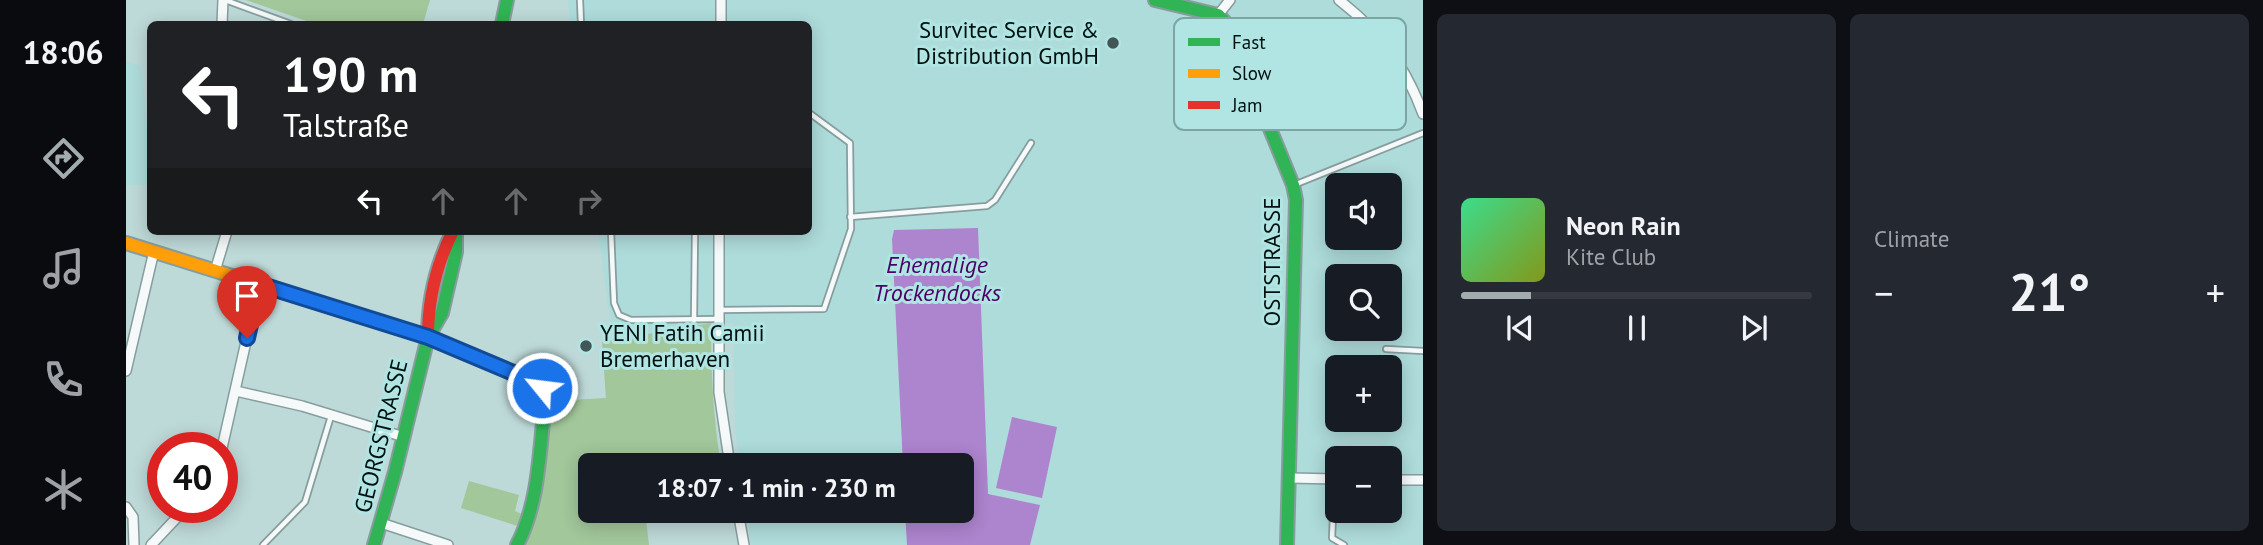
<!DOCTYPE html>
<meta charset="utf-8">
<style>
:root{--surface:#171b24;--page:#242831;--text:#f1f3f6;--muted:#9ea1a6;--line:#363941;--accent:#a2acae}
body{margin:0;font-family:"PT Sans",sans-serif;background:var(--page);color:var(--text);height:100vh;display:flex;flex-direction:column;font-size:26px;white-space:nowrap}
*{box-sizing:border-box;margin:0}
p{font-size:23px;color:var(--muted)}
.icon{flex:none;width:38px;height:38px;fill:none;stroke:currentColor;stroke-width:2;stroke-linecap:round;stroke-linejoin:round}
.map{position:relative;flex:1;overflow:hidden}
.panel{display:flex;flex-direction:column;gap:14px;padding:14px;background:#0d0f14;width:840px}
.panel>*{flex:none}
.top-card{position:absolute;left:21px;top:21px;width:665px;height:214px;border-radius:10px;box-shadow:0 4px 18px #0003;background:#202124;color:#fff;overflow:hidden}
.tools{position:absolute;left:1199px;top:173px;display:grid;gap:14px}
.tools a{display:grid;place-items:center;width:77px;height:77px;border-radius:10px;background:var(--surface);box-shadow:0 4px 18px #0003;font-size:35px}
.speed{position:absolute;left:21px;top:432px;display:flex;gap:14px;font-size:35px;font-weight:700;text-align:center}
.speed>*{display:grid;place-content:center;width:91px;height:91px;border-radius:50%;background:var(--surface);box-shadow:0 4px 18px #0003;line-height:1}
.speed .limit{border:10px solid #d22;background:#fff;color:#111}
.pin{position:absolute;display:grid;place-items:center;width:60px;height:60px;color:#fff;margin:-72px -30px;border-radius:50% 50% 50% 0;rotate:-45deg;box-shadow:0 0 7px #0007}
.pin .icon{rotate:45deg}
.me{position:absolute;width:77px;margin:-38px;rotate:299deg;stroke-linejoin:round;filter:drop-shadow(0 0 5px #0008)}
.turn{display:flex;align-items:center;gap:24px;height:147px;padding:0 21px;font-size:32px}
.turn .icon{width:91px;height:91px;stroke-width:2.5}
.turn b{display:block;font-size:49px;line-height:60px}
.lanes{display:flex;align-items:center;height:66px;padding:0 21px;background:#0003;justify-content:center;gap:35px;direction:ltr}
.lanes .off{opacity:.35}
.big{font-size:52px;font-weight:600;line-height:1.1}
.panel .widget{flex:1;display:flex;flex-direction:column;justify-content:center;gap:10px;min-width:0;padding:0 24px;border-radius:10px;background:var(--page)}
.song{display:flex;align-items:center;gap:21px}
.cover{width:84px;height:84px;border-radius:10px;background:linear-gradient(135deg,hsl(150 70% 55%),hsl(70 70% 35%))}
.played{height:7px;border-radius:4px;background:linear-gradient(90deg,var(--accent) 20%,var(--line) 20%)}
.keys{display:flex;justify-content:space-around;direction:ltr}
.heat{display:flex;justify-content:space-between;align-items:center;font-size:38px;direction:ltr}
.panel .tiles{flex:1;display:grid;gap:14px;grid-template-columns:repeat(2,1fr)}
.trip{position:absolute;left:452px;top:453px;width:396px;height:70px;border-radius:10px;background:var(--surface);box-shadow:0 4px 18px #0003;font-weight:600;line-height:70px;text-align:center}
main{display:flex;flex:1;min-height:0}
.tab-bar{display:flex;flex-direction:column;width:126px;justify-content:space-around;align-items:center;background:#090b0e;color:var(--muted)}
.tab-bar .icon{width:49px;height:49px}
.tab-bar .current{color:var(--accent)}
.tab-bar b{font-size:32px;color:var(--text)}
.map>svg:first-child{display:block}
.built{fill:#aedcdb;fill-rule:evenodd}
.green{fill:#a2c79b}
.water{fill:#ad84ce}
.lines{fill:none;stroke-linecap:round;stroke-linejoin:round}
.lane-casing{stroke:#879d9d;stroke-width:8}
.street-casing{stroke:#879d9d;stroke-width:12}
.fast-casing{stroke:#879d9d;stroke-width:16}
.slow-casing{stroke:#879d9d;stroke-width:16}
.jam-casing{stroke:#879d9d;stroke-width:16}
.lane{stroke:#f5f9f9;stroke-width:4.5}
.street{stroke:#f5f9f9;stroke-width:9}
.fast{stroke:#30b455;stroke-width:12}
.slow{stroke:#ff9f0a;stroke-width:12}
.jam{stroke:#e5322d;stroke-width:12}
.route-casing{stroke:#114b97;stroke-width:18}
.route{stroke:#1a73e8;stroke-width:12}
.poi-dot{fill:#425655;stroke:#b1e5e3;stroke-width:2.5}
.labels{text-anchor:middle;stroke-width:6;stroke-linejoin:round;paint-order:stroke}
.poi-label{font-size:23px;fill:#00100f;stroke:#b1e5e3;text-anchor:end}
.street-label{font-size:23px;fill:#00100f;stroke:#b1e5e3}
.water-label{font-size:24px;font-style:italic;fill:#4b0067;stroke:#b1e5e3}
.key{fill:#b1e5e3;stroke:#7ca5a3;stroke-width:2}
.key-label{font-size:19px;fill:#00100f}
</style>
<main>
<nav class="tab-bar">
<b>18:06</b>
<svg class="icon current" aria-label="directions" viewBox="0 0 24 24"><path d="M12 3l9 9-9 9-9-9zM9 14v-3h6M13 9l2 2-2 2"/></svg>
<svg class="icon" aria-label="music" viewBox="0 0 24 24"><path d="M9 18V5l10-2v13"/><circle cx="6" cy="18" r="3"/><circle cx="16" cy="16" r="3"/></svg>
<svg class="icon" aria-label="phone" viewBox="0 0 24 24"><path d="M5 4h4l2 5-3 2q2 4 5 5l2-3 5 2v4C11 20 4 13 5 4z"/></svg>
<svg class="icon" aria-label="climate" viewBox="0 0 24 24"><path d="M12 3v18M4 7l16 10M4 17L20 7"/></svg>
</nav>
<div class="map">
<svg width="1297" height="545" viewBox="0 0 1297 545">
<rect width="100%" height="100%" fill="#bdd9d8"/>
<!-- built -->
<g class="built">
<path d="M442 0H1297V545H904L913 505 862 494 852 228 767 231 766 239 777 465H614L609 428 607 323H585L487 341 472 231H682V24H444ZM1211 186H1264V238H1211ZM1211 276H1264V329H1211ZM1211 368H1264V420H1211ZM1211 458H1264V511H1211Z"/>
<polygon points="0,61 15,66 24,155 24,185 0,185"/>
<polygon points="621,511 779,511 781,545 625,545"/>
</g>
<!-- green -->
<g class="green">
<polygon points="120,0 304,0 297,24 189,24"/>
<path d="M585 323C585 371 587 418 595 465L464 466V511H519L523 545H396L412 485 426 401 480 398 476 342Z"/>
<polygon points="343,481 393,495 389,511 398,515 395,527 335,508"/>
</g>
<!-- water -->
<g class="water">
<polygon points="852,228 862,494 914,505 904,545 781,545 779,511 835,511 835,466 777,465 766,239 768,230"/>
<polygon points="886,417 931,427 916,498 870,488"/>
</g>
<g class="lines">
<!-- lane casing -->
<g class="lane-casing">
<g id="lane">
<polyline points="99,0 165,24"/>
<polyline points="454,0 455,24"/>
<polyline points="1168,185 1297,133"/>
<polyline points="724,217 861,206 869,200 905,143"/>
<polyline points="485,231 488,303 493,315 505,320 592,319"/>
<polyline points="593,310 698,309 725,229 724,143 682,112"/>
<polyline points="568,320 569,231"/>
<polyline points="1260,349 1297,351"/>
<polyline points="1207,517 1206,538 1218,545"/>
<polyline points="137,545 179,502 205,416"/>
</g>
</g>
<!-- street casing -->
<g class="street-casing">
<g id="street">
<path d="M1213 0C1254 32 1279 65 1297 114"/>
<polyline points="1092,15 1104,0"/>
<polyline points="96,24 97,0"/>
<polyline points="595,24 595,0"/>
<polyline points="593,231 593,392 604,466"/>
<polyline points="89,271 101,231"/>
<polyline points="0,371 28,251"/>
<polyline points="110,391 176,406 278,437"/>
<polyline points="96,448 133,284"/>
<polyline points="1163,478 1211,479"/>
<polyline points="1264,480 1297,480"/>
<polyline points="0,507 7,517 8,545"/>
<polyline points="612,511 618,545"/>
<polyline points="255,523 322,545"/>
<polyline points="25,545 60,508"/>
</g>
</g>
<!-- fast casing -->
<g class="fast-casing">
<g id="fast">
<polyline points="1029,0 1092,15 1101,24 1167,185 1170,200 1161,545"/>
<polyline points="376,24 381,0"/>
<polyline points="248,545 269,472 302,337 316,313 330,252 330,231"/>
<path d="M391 545C412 505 413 458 418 413"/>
</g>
</g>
<!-- slow casing -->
<g class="slow-casing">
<path id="slow" d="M0 243 302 337 411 383C418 392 419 402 418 413"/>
</g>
<!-- jam casing -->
<g class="jam-casing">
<path id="jam" d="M302 337C302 299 310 265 327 231"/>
</g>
<!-- lane -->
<use href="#lane" class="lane"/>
<!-- street -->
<use href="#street" class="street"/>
<!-- fast -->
<use href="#fast" class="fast"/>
<!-- slow -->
<use href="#slow" class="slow"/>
<!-- jam -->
<use href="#jam" class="jam"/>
</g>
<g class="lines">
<!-- route casing -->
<g class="route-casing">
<polyline id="route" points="121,338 133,284 302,337 411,383 416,388"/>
</g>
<!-- route -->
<use href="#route" class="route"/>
</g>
<!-- markers -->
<g class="poi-dot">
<circle cx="987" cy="43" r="7"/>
<circle cx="460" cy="346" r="7"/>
</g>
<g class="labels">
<!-- poi labels -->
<g class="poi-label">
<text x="973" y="38">Survitec Service &amp;<tspan x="973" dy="26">Distribution GmbH</tspan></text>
<text x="474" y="341" text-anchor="start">YENI Fatih Camii<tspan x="474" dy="26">Bremerhaven</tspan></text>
</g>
<!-- street labels -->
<g class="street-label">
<text transform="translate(1146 262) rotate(-90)" y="8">OSTSTRASSE</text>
<text transform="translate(255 436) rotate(-76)" y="8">GEORGSTRASSE</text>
</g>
<!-- water labels -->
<g class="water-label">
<text x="811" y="273">Ehemalige<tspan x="811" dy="28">Trockendocks</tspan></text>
</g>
</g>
<!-- legend -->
<rect x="1048" y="18" width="232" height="112" rx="10" class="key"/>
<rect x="1062" y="38" width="32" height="8" fill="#30b455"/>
<rect x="1062" y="69" width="32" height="9" fill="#ff9f0a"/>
<rect x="1062" y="101" width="32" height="8" fill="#e5322d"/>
<g class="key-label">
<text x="1106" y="49">Fast</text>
<text x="1106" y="80">Slow</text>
<text x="1106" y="112">Jam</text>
</g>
</svg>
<div class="tools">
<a><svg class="icon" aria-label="sound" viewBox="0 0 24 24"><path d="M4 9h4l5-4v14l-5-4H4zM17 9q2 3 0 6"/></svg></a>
<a><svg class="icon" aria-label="search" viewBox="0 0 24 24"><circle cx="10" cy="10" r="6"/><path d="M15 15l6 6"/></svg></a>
<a>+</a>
<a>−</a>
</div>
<div class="speed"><div class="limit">40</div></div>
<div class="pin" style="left:121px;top:338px;background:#d93025"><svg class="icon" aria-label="arrive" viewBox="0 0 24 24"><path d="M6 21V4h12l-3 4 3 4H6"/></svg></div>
<svg class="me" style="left:416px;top:388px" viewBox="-20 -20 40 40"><circle r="17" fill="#1a73e8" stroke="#fff" stroke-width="3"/><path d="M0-11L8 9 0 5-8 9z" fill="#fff"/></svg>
<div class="trip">18:07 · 1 min · 230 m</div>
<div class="top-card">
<div class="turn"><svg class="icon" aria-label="left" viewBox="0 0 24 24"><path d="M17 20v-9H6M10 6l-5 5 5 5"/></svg><div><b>190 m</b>Talstraße</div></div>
<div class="lanes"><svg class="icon" aria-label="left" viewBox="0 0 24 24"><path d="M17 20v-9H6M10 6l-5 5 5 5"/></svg><svg class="icon off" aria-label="ahead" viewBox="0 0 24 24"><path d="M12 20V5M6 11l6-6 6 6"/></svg><svg class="icon off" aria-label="ahead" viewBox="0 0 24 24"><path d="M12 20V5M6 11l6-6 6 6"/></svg><svg class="icon off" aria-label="right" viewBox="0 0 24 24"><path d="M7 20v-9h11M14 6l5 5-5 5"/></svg></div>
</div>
</div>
<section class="panel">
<div class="tiles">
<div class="widget">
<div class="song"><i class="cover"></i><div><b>Neon Rain</b><p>Kite Club</p></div></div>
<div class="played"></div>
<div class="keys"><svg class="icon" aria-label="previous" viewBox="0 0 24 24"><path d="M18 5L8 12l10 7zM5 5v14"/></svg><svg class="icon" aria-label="pause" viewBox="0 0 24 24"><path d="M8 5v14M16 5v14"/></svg><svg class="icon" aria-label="next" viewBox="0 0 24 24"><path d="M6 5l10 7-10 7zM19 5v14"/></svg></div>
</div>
<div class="widget"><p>Climate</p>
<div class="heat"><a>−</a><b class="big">21°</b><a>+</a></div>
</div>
</div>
</section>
</main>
